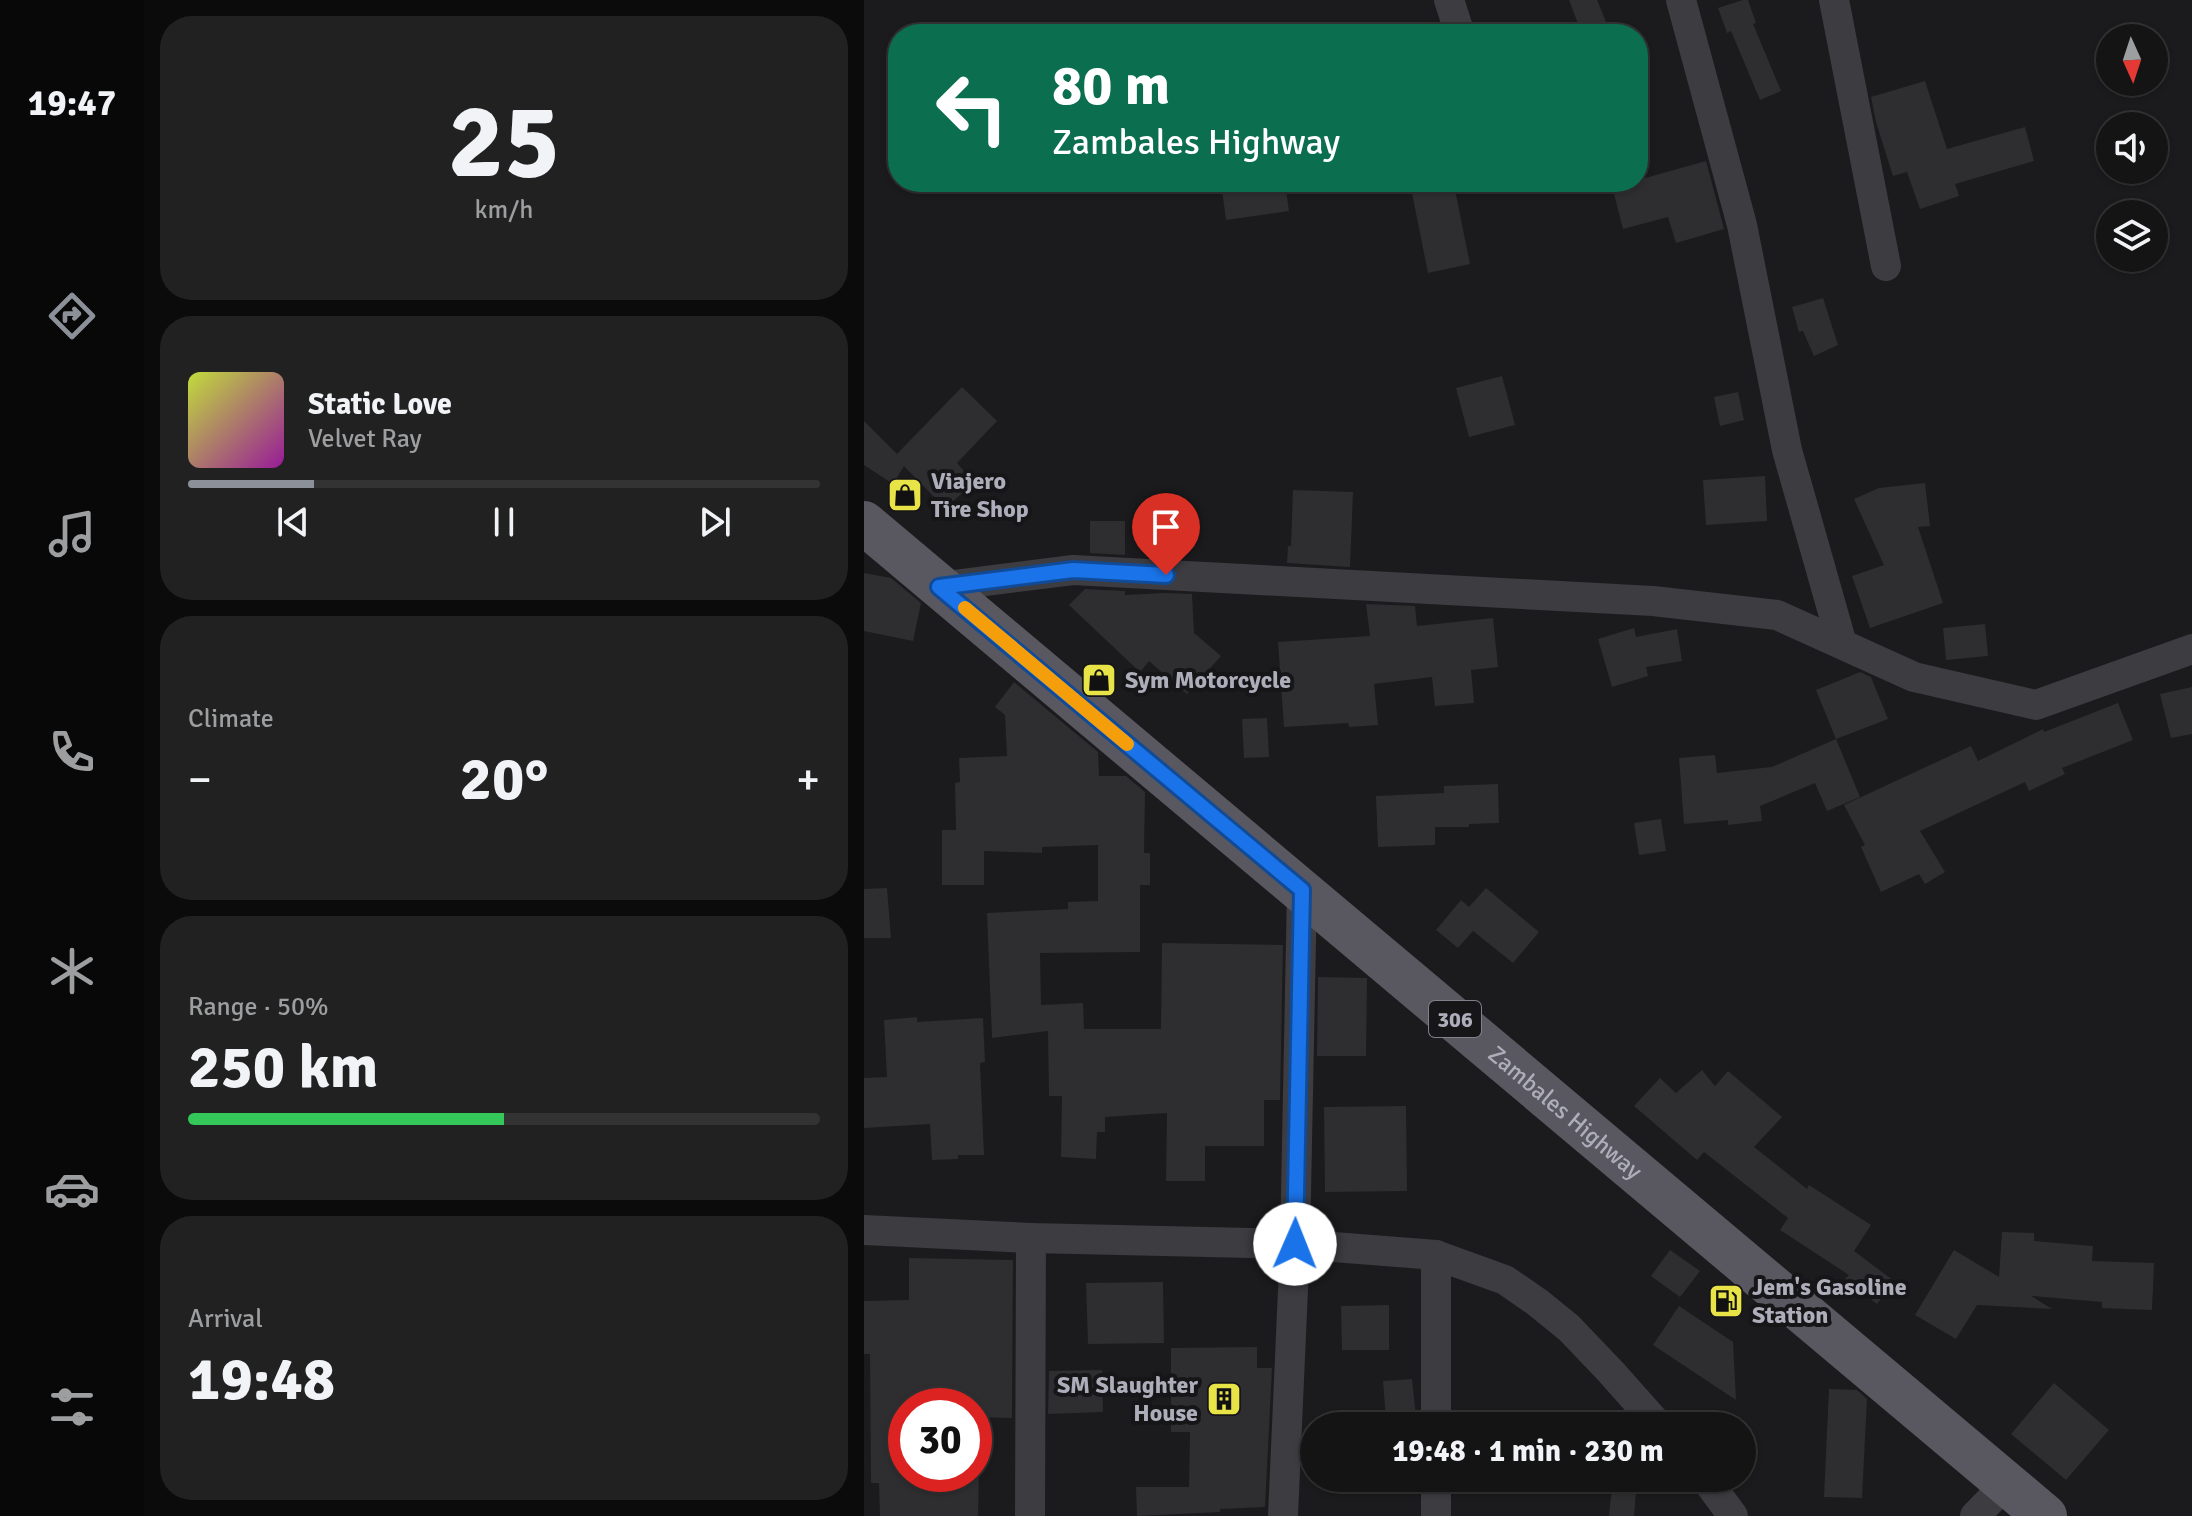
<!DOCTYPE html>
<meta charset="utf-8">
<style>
:root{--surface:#141415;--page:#212122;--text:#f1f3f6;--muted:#9d9ea0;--line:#333334;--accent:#8c9099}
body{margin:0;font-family:Signika,sans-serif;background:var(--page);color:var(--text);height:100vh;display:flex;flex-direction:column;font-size:30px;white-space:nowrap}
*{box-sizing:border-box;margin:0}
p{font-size:26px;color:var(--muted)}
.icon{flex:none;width:44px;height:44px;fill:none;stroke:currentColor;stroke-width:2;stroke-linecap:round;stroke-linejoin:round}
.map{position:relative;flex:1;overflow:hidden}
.details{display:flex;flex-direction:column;gap:16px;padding:16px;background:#0b0b0c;width:720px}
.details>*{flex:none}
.banner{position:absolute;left:24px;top:24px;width:760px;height:168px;border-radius:32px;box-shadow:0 2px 6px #0004,0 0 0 2px var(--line);background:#0b6e4f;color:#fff;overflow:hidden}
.needle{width:52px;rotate:177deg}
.controls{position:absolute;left:1232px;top:24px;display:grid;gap:16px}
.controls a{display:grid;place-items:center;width:72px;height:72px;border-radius:50%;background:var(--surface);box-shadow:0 2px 6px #0004,0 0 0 2px var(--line);font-size:40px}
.speed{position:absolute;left:24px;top:1388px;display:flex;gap:16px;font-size:40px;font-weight:700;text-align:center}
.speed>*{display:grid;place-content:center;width:104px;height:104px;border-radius:50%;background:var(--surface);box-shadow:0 2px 6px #0004,0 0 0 2px var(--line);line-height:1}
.speed .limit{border:12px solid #d22;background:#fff;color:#111}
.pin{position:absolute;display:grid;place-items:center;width:68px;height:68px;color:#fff;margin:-82px -34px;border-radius:50% 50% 50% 0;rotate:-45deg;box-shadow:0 0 8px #0007}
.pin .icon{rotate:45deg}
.me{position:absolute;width:88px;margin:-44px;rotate:1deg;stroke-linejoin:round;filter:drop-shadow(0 0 6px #0008)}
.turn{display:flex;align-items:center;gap:28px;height:168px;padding:0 32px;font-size:36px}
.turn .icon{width:104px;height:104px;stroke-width:2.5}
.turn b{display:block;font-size:56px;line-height:68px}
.big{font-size:60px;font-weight:700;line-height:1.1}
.details .tile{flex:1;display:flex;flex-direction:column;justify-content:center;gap:12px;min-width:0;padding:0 28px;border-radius:32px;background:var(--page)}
.details .dial{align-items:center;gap:0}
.dial b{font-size:104px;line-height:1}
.song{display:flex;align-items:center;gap:24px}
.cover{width:96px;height:96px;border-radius:12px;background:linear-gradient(135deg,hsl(70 70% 55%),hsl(300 70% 35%))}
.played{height:8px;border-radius:4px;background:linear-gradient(90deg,var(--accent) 20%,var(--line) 20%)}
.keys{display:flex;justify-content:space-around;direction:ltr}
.heat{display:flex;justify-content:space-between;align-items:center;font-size:44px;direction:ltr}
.charge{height:12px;border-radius:6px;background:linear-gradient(90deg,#34c759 50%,var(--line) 0)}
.trip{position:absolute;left:436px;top:1412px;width:456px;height:80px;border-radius:40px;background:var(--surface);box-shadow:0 2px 6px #0004,0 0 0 2px var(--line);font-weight:700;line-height:80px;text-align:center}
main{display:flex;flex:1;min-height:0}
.tabs{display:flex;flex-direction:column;width:144px;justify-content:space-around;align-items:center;background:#080808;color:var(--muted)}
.tabs .icon{width:56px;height:56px}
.tabs .on{color:var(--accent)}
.tabs b{font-size:36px;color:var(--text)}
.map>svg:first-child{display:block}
.building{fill:#2e2d30}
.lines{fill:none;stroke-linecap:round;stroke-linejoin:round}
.street{stroke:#3c3c41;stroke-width:30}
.primary{stroke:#595860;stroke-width:44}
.route-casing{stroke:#114b97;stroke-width:20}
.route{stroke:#1a73e8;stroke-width:14}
.slow{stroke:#f59e0b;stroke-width:14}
.labels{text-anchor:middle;stroke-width:8;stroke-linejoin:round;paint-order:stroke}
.shield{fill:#161518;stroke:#80808a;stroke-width:2}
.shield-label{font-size:22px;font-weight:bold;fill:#aeaebb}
.poi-label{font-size:24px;font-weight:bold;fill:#aeaebb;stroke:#161518;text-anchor:start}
.street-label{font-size:24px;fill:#aeaebb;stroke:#161518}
</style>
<main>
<nav class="tabs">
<b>19:47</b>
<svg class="icon on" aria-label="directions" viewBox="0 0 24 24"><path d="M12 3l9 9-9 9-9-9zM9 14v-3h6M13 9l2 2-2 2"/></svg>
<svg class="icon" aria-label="music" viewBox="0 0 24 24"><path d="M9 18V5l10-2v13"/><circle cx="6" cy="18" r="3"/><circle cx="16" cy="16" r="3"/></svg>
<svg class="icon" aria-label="phone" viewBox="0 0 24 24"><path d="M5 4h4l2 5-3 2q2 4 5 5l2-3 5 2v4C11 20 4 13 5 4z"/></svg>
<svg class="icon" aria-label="climate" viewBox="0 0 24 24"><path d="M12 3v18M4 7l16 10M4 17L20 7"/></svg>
<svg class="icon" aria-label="car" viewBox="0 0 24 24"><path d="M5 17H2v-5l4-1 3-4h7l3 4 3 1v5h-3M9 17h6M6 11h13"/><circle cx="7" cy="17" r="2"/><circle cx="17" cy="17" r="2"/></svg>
<svg class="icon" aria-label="filters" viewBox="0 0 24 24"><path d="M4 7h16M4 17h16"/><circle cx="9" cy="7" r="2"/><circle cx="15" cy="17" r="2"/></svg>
</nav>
<section class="details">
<div class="tile dial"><b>25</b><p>km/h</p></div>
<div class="tile">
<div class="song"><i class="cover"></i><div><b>Static Love</b><p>Velvet Ray</p></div></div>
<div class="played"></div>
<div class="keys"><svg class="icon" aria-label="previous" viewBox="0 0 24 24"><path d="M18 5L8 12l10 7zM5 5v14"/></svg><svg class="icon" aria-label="pause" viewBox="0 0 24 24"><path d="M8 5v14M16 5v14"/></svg><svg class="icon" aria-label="next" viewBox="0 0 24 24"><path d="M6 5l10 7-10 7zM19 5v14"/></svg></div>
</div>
<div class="tile"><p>Climate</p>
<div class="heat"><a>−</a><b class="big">20°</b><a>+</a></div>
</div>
<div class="tile"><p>Range · 50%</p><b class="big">250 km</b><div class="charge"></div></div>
<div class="tile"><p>Arrival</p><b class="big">19:48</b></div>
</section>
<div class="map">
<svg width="1328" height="1516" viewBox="0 0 1328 1516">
<rect width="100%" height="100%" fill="#1b1a1c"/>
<!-- building -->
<g class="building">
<polygon points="705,0 733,0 747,34 718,34"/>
<polygon points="879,0 884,0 892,23 889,24 917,91 896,100 867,31 863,33 854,8"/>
<polygon points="1061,81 1083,149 1161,127 1170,161 1091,184 1095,196 1056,209 1043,172 1029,176 1012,122 1007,97"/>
<polygon points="842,161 860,229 812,243 804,217 759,229 748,186 774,182 774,180"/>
<polygon points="357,182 421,182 425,211 362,220"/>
<polygon points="590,185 606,264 564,273 548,193"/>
<polygon points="959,298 974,345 950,356 939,331 935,332 928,307"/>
<polygon points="638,376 651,425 605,437 592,388"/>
<polygon points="98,387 133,421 93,463 110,483 81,508 40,466 29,484 0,465 0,421 33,454"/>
<polygon points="874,392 880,420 856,426 850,397"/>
<polygon points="901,476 903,521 842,525 839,480"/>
<polygon points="1061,483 1066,526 1054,527 1079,603 1006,628 988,576 1020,565 990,499 1015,488"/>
<polygon points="429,490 489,492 486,567 423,563 424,546 427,546"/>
<polygon points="226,521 261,521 261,555 226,553"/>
<polygon points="0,573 27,578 57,603 49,641 0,631"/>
<polygon points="221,589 261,591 261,595 301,593 328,594 330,633 357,656 323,694 285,661 276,672 205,605"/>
<polygon points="502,604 551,606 553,626 629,618 634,667 607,670 610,703 571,706 568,677 510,684 514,725 485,727 484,723 420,727 414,642 506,636"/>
<polygon points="1121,624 1124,656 1082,660 1079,628"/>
<polygon points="770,628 772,637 813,629 818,661 782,667 784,676 748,687 734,639"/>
<polygon points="996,672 1007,677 1024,719 972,739 952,690"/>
<polygon points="150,682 234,752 235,776 262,776 281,792 280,853 286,853 286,885 276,885 276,952 176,953 177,1005 219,1003 220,1029 297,1029 298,943 419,945 416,1100 400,1100 400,1146 341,1146 341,1181 302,1181 303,1113 241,1117 241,1132 233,1132 232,1159 197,1157 198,1096 185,1096 184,1031 128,1038 123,913 204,909 204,902 234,901 234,845 178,847 178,853 120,851 120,885 78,885 78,830 92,830 91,783 96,782 95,758 143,756 141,715 131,707"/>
<polygon points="1328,687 1328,734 1307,738 1296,694"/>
<polygon points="1254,703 1269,740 1198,768 1201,774 1165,791 1161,782 1056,831 1081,872 1061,884 1055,874 1017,892 997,847 1001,845 980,805 1107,746 1114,761 1179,729 1180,732"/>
<polygon points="403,718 405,757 380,758 378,719"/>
<polygon points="972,739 996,797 963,811 951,783 896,806 898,821 864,825 864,820 820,824 815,758 851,755 853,773 908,767"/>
<polygon points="634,784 635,823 605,824 605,827 571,827 571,845 514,847 512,796 580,793 580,786"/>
<polygon points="797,819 802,851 775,855 770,823"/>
<polygon points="23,888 27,938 0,938 0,889"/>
<polygon points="622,888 675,932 649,963 609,931 594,948 572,930 597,900 605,907"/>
<polygon points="454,977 503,978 502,1056 453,1056"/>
<polygon points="53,1017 53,1022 119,1018 121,1062 116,1063 120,1155 94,1155 94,1159 68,1160 66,1124 0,1128 0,1078 23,1077 20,1020"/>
<polygon points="838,1070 851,1086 864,1071 918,1117 890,1147 943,1189 945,1185 1007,1225 990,1251 1030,1281 1013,1304 981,1279 985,1275 916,1230 924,1218 840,1152 833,1160 770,1106 796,1078 812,1093"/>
<polygon points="542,1106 543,1191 461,1192 460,1107"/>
<polygon points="1138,1232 1170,1233 1170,1241 1229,1246 1228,1261 1290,1263 1288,1310 1238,1308 1238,1302 1167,1296 1188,1309 1113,1305 1092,1339 1051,1315 1090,1250 1135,1277"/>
<polygon points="806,1250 836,1271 816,1297 787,1276"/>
<polygon points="45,1258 149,1260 148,1418 110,1417 110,1406 42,1406 42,1474 115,1474 114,1516 16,1516 15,1483 7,1483 6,1354 0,1354 0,1301 45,1300"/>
<polygon points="299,1282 300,1343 224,1344 222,1283"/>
<polygon points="525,1305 525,1350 478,1350 477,1306"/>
<polygon points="815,1306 869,1342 872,1400 789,1345"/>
<polygon points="393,1347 393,1368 408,1368 401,1507 356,1509 356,1512 273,1516 272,1487 325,1487 326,1432 307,1432 307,1348"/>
<polygon points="238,1370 239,1412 184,1414 185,1371"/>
<polygon points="548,1379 552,1417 522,1419 519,1381"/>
<polygon points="1190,1383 1245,1430 1202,1480 1147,1434"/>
<polygon points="965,1389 993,1390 1003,1399 998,1498 960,1497"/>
<polygon points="749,1478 773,1480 770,1516 745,1516"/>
</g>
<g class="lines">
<!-- street -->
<g class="street">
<polyline points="585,0 596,34"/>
<polyline points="817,0 878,225 923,450 978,644"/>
<polyline points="970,0 1022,266"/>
<polyline points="75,587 209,570 789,601 913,615 1050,677 1172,705 1328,649"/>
<polyline points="0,1230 167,1238 431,1244 572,1255 641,1280 673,1302 705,1328 747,1372 795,1426"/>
<polyline points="572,1426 572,1255"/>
<polyline points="841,1478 869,1516"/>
<polyline points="166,1516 167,1238"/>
<polyline points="419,1516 431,1244 438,890"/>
<polyline points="572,1516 572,1478"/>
<polyline points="1111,1516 1143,1483"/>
</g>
<!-- primary -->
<path class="primary" id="s1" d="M0 523 1181 1516"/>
</g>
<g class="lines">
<!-- route casing -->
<g class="route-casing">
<polyline id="route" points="302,575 209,570 75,587 438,890 431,1244"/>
</g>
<!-- route -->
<use href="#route" class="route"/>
<!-- slow -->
<polyline class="slow" points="101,608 263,744"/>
</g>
<!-- icons -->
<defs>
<g id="shop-square" transform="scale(1.8)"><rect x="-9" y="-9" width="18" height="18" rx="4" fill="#e8e347" stroke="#161518"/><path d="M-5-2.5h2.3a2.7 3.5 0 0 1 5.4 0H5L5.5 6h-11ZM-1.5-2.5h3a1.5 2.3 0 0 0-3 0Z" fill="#111"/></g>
<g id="fuel-square" transform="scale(1.8)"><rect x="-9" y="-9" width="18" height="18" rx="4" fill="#e8e347" stroke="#161518"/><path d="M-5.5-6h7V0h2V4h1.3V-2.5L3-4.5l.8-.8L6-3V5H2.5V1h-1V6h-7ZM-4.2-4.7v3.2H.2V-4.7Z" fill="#111"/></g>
<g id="building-square" transform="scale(1.8)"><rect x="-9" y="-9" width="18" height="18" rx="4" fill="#e8e347" stroke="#161518"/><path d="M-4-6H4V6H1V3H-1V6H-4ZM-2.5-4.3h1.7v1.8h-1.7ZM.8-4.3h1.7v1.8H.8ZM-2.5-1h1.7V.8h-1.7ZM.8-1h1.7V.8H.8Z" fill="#111"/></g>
</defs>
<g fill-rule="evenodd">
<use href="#shop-square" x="41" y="495"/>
<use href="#shop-square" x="235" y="680"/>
<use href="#fuel-square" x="862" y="1301"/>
<use href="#building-square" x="360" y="1399"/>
</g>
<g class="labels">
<!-- shield labels -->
<rect class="shield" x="565" y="1001" width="52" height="36" rx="6"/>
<g class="shield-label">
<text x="591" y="1027">306</text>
</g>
<!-- poi labels -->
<g class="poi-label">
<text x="67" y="489">Viajero<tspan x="67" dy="28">Tire Shop</tspan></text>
<text x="261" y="688">Sym Motorcycle</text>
<text x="888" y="1295">Jem's Gasoline<tspan x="888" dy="28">Station</tspan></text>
<text x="334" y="1393" text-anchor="end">SM Slaughter<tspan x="334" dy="28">House</tspan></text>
</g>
<!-- street labels -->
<g class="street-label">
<text dy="8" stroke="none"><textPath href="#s1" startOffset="916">Zambales Highway</textPath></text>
</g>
</g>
</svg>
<div class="controls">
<a><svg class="needle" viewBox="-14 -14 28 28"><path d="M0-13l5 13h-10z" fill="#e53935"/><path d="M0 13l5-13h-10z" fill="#9d9ea0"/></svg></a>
<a><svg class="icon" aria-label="sound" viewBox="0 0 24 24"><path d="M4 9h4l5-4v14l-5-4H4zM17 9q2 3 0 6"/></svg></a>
<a><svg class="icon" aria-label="layers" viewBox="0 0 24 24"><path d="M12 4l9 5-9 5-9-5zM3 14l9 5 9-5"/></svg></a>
</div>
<div class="speed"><div class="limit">30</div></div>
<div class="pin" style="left:302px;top:575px;background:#d93025"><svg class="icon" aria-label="arrive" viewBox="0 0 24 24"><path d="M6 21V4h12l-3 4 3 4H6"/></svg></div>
<svg class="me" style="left:431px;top:1244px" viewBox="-20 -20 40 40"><circle r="19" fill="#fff"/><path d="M0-13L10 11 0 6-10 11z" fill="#1a73e8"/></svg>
<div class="trip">19:48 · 1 min · 230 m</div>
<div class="banner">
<div class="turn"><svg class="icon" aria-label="left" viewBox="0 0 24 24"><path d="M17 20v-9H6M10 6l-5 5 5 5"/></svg><div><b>80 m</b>Zambales Highway</div></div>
</div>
</div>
</main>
